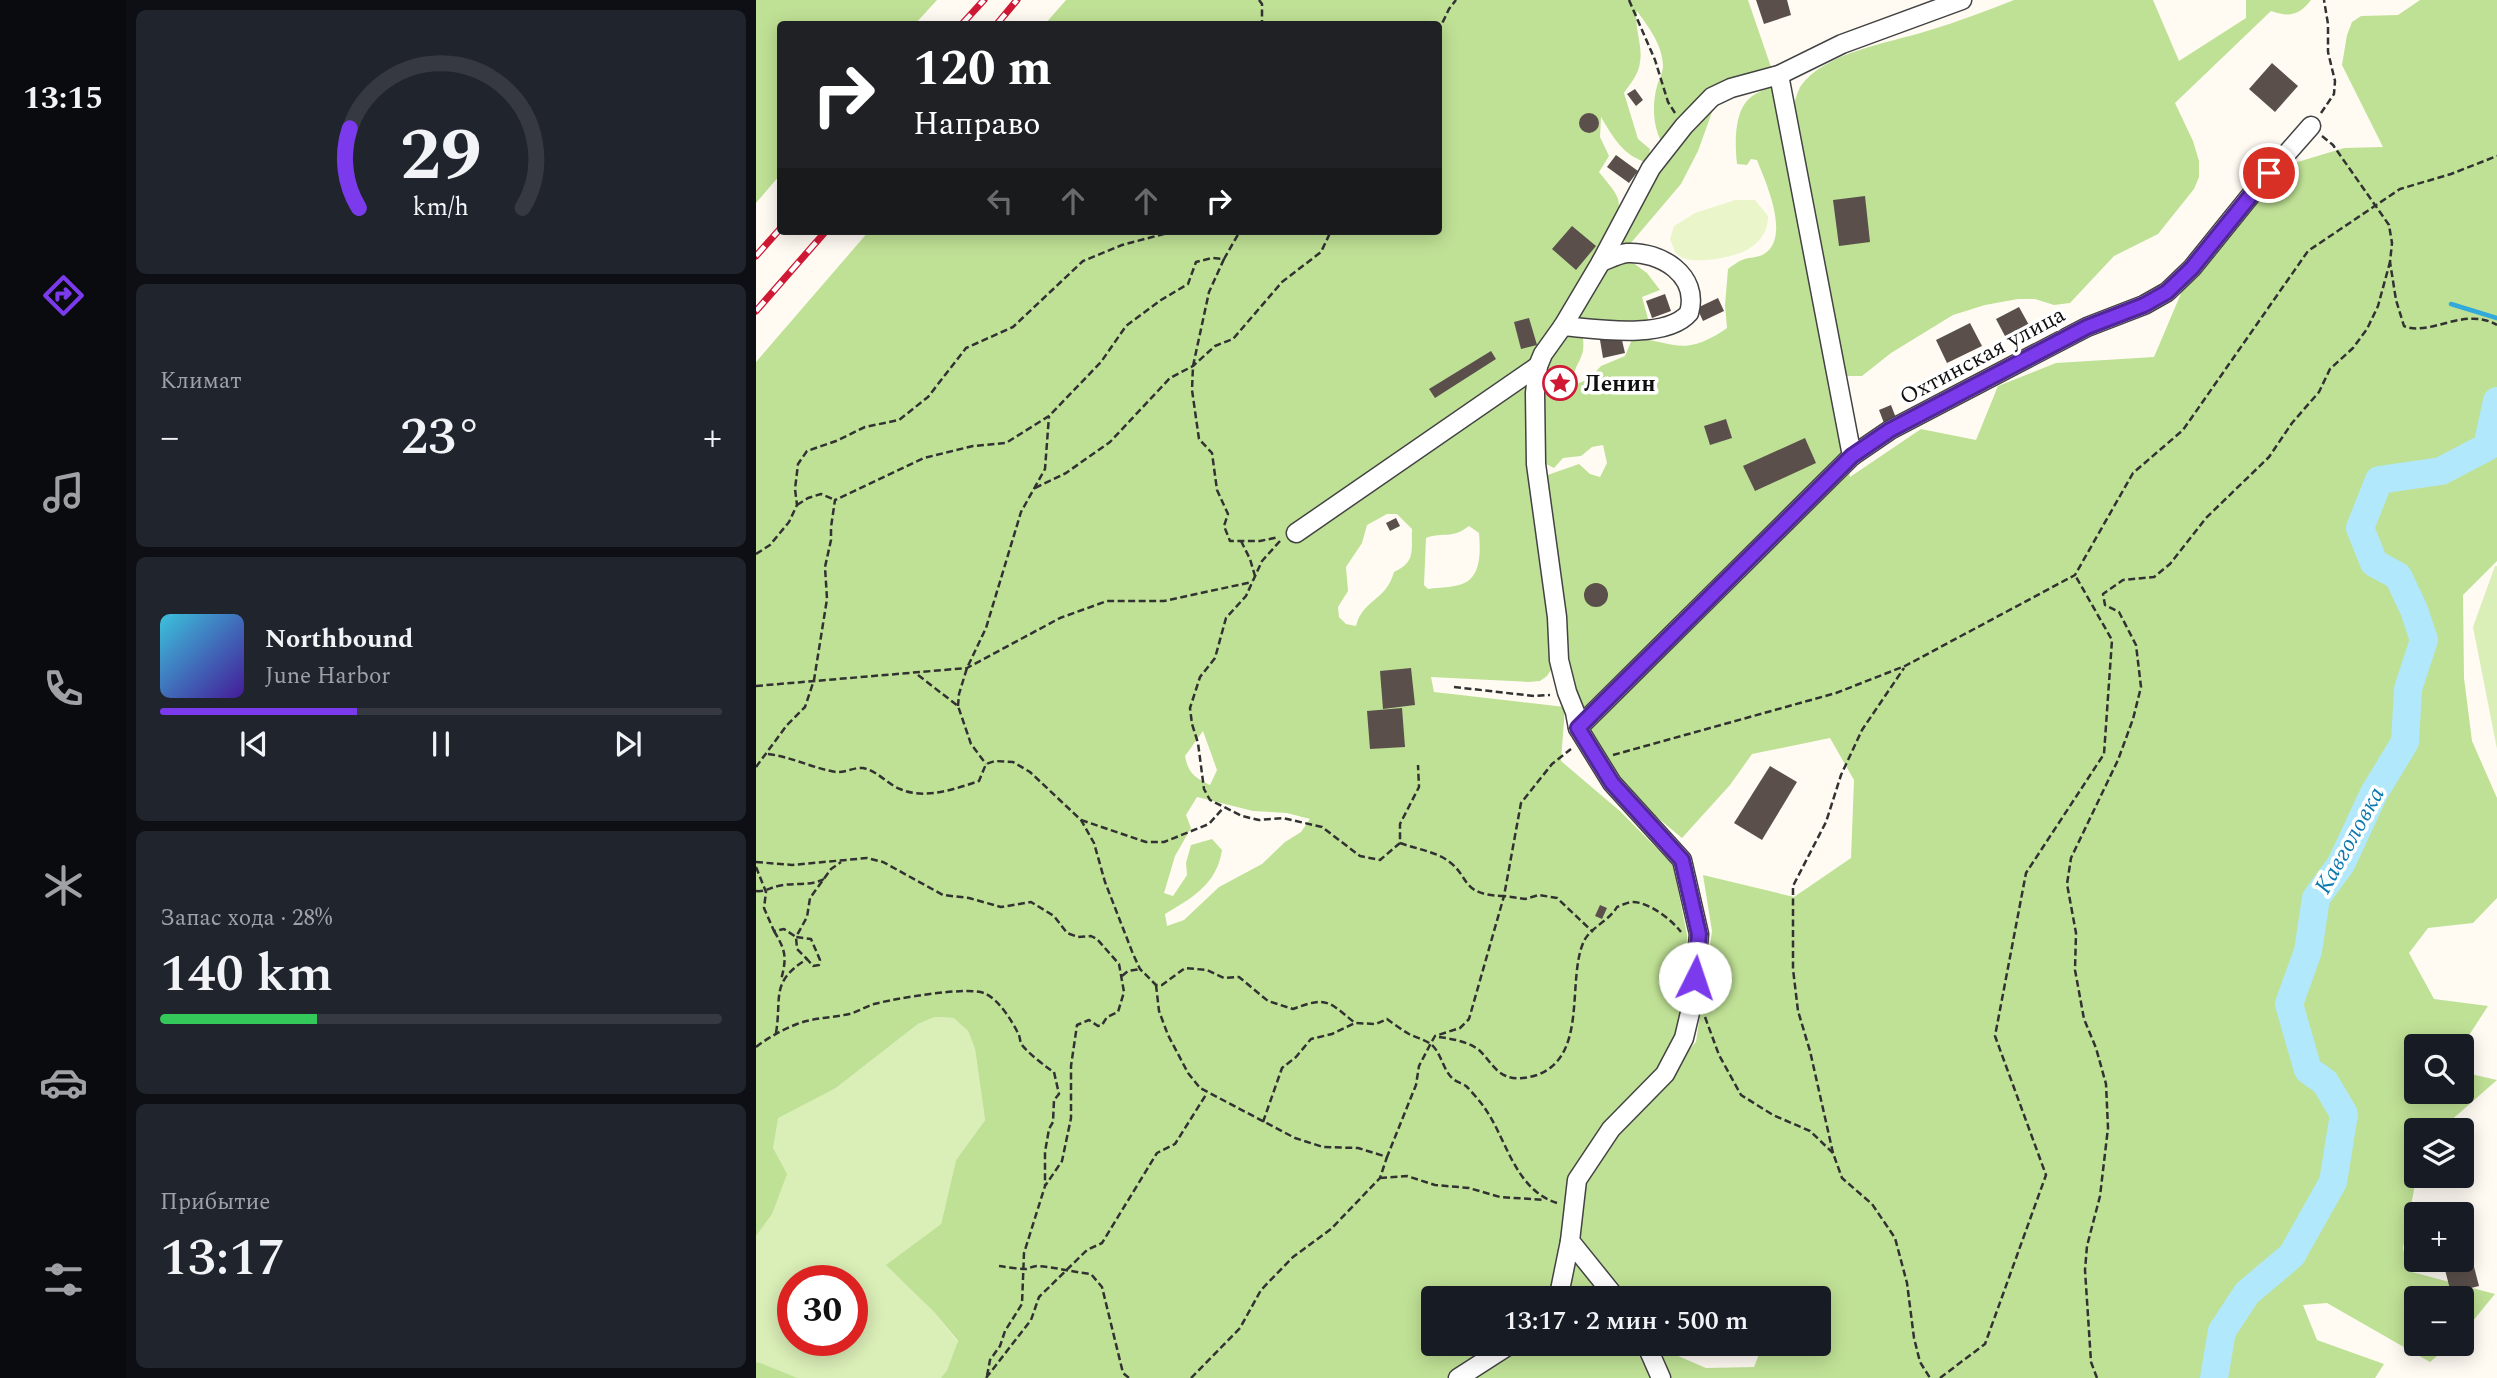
<!DOCTYPE html>
<html lang="ru">
<meta charset="utf-8">
<style>
:root{--surface:#171b24;--page:#20242c;--text:#f1f3f6;--muted:#9ea1a6;--line:#363941;--accent:#7c3aed}
body{margin:0;font-family:Spectral,serif;background:var(--page);color:var(--text);height:100vh;display:flex;flex-direction:column;font-size:26px;white-space:nowrap}
*{box-sizing:border-box;margin:0}
p{font-size:23px;color:var(--muted)}
.icon{flex:none;width:38px;height:38px;fill:none;stroke:currentColor;stroke-width:2;stroke-linecap:round;stroke-linejoin:round}
.map{position:relative;flex:1;overflow:hidden}
.sheet{display:flex;flex-direction:column;gap:10px;padding:10px;background:#0d0f14;width:630px}
.sheet>*{flex:none}
.banner{position:absolute;left:21px;top:21px;width:665px;height:214px;border-radius:7px;box-shadow:0 4px 18px #0003;background:#202124;color:#fff;overflow:hidden}
.tools{position:absolute;left:1648px;top:1034px;display:grid;gap:14px}
.tools a{display:grid;place-items:center;width:70px;height:70px;border-radius:7px;background:var(--surface);box-shadow:0 4px 18px #0003;font-size:35px}
.speed{position:absolute;left:21px;top:1265px;display:flex;gap:14px;font-size:35px;font-weight:700;text-align:center}
.speed>*{display:grid;place-content:center;width:91px;height:91px;border-radius:50%;background:var(--surface);box-shadow:0 4px 18px #0003;line-height:1}
.speed .limit{border:10px solid #d22;background:#fff;color:#111}
.pin{position:absolute;display:grid;place-items:center;width:60px;height:60px;color:#fff;margin:-30px;border:4px solid #fff;border-radius:50%;box-shadow:0 2px 7px #0007}
.me{position:absolute;width:77px;margin:-38px;rotate:4deg;stroke-linejoin:round;filter:drop-shadow(0 0 5px #0008)}
.turn{display:flex;align-items:center;gap:24px;height:147px;padding:0 21px;font-size:32px}
.turn .icon{width:91px;height:91px;stroke-width:2.5}
.turn b{display:block;font-size:49px;line-height:60px}
.lanes{display:flex;align-items:center;height:66px;padding:0 21px;background:#0003;justify-content:center;gap:35px;direction:ltr}
.lanes .off{opacity:.35}
.big{font-size:52px;font-weight:600;line-height:1.1}
.sheet .tile{flex:1;display:flex;flex-direction:column;justify-content:center;gap:10px;min-width:0;padding:0 24px;border-radius:10px;background:var(--page)}
.sheet .dial{align-items:center;gap:0}
.dial svg{height:182px;overflow:visible;fill:none;stroke:var(--line);stroke-width:7;stroke-linecap:round;text-anchor:middle}
.dial text{fill:var(--text);stroke:none}
.song{display:flex;align-items:center;gap:21px}
.cover{width:84px;height:84px;border-radius:10px;background:linear-gradient(135deg,hsl(190 70% 55%),hsl(260 70% 35%))}
.played{height:7px;border-radius:4px;background:linear-gradient(90deg,var(--accent) 35%,var(--line) 35%)}
.keys{display:flex;justify-content:space-around;direction:ltr}
.heat{display:flex;justify-content:space-between;align-items:center;font-size:38px;direction:ltr}
.charge{height:10px;border-radius:5px;background:linear-gradient(90deg,#34c759 28%,var(--line) 0)}
.trip{position:absolute;left:665px;top:1286px;width:410px;height:70px;border-radius:7px;background:var(--surface);box-shadow:0 4px 18px #0003;font-weight:600;line-height:70px;text-align:center}
main{display:flex;flex:1;min-height:0}
.tab-bar{display:flex;flex-direction:column;width:126px;justify-content:space-around;align-items:center;background:#090b0e;color:var(--muted)}
.tab-bar .icon{width:49px;height:49px}
.tab-bar .current{color:var(--accent)}
.tab-bar b{font-size:32px;color:var(--text)}
.map>svg:first-child{display:block}
.green{fill:#daeeb7;fill-rule:evenodd}
.forest{fill:#bfe195;fill-rule:evenodd}
.pitch{fill:#eaf5ca}
.lines{fill:none;stroke-linecap:round;stroke-linejoin:round}
.stream{stroke:#31a9db;stroke-width:4.5}
.river{stroke:#b1e8fc;stroke-width:28}
.building{fill:#5a4f4b}
.minor-casing{stroke:#434343;stroke-width:21}
.path{stroke:#323232;stroke-width:2.5;stroke-dasharray:7 3.5;stroke-linecap:butt}
.minor{stroke:#fff;stroke-width:18}
.rail-casing{stroke:#cf1935;stroke-width:7}
.rail{stroke:#fff;stroke-width:4.5;stroke-dasharray:13;stroke-linecap:butt}
.route-casing{stroke:#51269a;stroke-width:18}
.route{stroke:#7c3aed;stroke-width:12}
.labels{text-anchor:middle;stroke-width:7;stroke-linejoin:round;paint-order:stroke}
.street-label{font-size:23px;fill:#101010;stroke:#fff}
.poi-label{font-size:23px;font-weight:bold;fill:#101010;stroke:#fff;text-anchor:start}
.water-label{font-size:24px;font-style:italic;fill:#0b79b0;stroke:#fff}
</style>
<main>
<nav class="tab-bar">
<b>13:15</b>
<svg class="icon current" aria-label="directions" viewBox="0 0 24 24"><path d="M12 3l9 9-9 9-9-9zM9 14v-3h6M13 9l2 2-2 2"/></svg>
<svg class="icon" aria-label="music" viewBox="0 0 24 24"><path d="M9 18V5l10-2v13"/><circle cx="6" cy="18" r="3"/><circle cx="16" cy="16" r="3"/></svg>
<svg class="icon" aria-label="phone" viewBox="0 0 24 24"><path d="M5 4h4l2 5-3 2q2 4 5 5l2-3 5 2v4C11 20 4 13 5 4z"/></svg>
<svg class="icon" aria-label="climate" viewBox="0 0 24 24"><path d="M12 3v18M4 7l16 10M4 17L20 7"/></svg>
<svg class="icon" aria-label="car" viewBox="0 0 24 24"><path d="M5 17H2v-5l4-1 3-4h7l3 4 3 1v5h-3M9 17h6M6 11h13"/><circle cx="7" cy="17" r="2"/><circle cx="17" cy="17" r="2"/></svg>
<svg class="icon" aria-label="filters" viewBox="0 0 24 24"><path d="M4 7h16M4 17h16"/><circle cx="9" cy="7" r="2"/><circle cx="15" cy="17" r="2"/></svg>
</nav>
<section class="sheet">
<div class="tile dial"><svg viewBox="0 0 100 80">
<path d="M14 69A42 42 0 1 1 86 69"/>
<path d="M14 69A42 42 0 0 1 10 34" stroke="#7c3aed"/>
<text x="50" y="56" font-size="32" font-weight="700">29</text>
<text x="50" y="72" font-size="11">km/h</text>
</svg></div>
<div class="tile"><p>Климат</p>
<div class="heat"><a>−</a><b class="big">23°</b><a>+</a></div>
</div>
<div class="tile">
<div class="song"><i class="cover"></i><div><b>Northbound</b><p>June Harbor</p></div></div>
<div class="played"></div>
<div class="keys"><svg class="icon" aria-label="previous" viewBox="0 0 24 24"><path d="M18 5L8 12l10 7zM5 5v14"/></svg><svg class="icon" aria-label="pause" viewBox="0 0 24 24"><path d="M8 5v14M16 5v14"/></svg><svg class="icon" aria-label="next" viewBox="0 0 24 24"><path d="M6 5l10 7-10 7zM19 5v14"/></svg></div>
</div>
<div class="tile"><p>Запас хода · 28%</p><b class="big">140 km</b><div class="charge"></div></div>
<div class="tile"><p>Прибытие</p><b class="big">13:17</b></div>
</section>
<div class="map">
<svg width="1741" height="1378" viewBox="0 0 1741 1378">
<rect width="100%" height="100%" fill="#fffbf3"/>
<!-- green -->
<g class="green">
<polygon points="1739,566 1741,566 1741,749 1717,627"/>
<path d="M179 1017 199 1018 212 1031 219 1049 229 1120 200 1160 185 1224 131 1265 178 1312 202 1342 191 1370 185 1378H42L0 1362V1128L80 1088 162 1024ZM37 1281H96V1340H37Z"/>
</g>
<!-- forest -->
<g class="forest">
<polygon points="0,0 181,0 159,24 24,24 24,175 0,203"/>
<path d="M310 0H992L1016 70 1004 84 977 90 960 101 942 151 925 184 874 244 854 253 892 184 914 153C897 137 895 108 901 86 903 79 907 73 907 65 906 44 893 28 881 11 878 28 887 45 884 62 883 74 874 84 868 93L882 139 894 149 892 163C867 156 857 137 845 117L844 137 853 156 843 172C849 180 859 190 862 199 868 220 844 258 833 276L852 266 876 262 891 273 904 290 886 297 894 326 865 328 814 323 810 319C801 331 791 343 784 356 768 384 773 425 775 456L799 617 801 661 791 676 784 681 773 682 675 677 678 692 809 707 805 761 865 812 917 865 931 935 928 1005 910 1073 940 1042 956 931 947 875 1038 897 1095 858 1098 780 1074 738 996 754 974 785 926 838 873 794 824 729V713L814 691 805 660 803 616 786 477 823 464 834 474 844 477 851 463 847 445 836 447 825 456 807 458 798 468 784 461V367L788 355 807 327 826 329C827 338 829 349 825 357 821 368 815 371 821 384L834 378 845 366 869 356 877 337C920 343 929 357 971 328L969 305 972 269C976 266 981 262 986 260 993 257 1002 258 1008 254 1035 237 1010 183 1001 160L995 159 991 165 981 164C979 146 978 117 990 102 997 93 1010 89 1020 85L1094 477 1165 429 1220 440 1242 386 1300 363 1398 357 1426 291 1528 166 1588 148 1627 147 1586 65 1591 35 1596 22 1605 16 1642 15 1664 0H1741V561L1707 595 1708 678 1716 741 1741 798V898L1717 923 1672 928 1653 953 1678 999 1732 1006 1706 1046H1661V1092H1706V1072L1741 1080 1684 1130H1661V1174L1647 1248 1652 1271 1739 1294 1706 1334V1298H1661V1344H1695L1674 1362 1571 1303 1547 1305 1561 1340 1628 1364 1619 1378H915L899 1346 950 1368 998 1367 1007 1344H1062V1298H1000L988 1286 968 1298H862L815 1240 818 1207 813 1242 858 1298H677V1344H883L897 1378H185L191 1370 202 1341 178 1312 130 1265 185 1224 200 1160 229 1120 219 1049 212 1031 198 1018 179 1017 162 1024 80 1088 22 1118 17 1148 31 1174 16 1214 0 1236V362L113 231H682V24H289ZM631 514H641L656 529C655 551 660 562 638 572 630 601 607 599 600 626L590 624 583 617 582 607 592 591 590 567 606 543 611 525ZM713 526 723 533C724 547 726 571 712 581 702 588 684 587 672 589L668 585 670 538C689 531 695 540 713 526ZM447 731 461 770 454 785C439 778 432 773 429 756ZM441 797 497 811 531 813 554 819 545 832 529 842 506 864 463 887 428 920 411 926 409 914C436 898 461 884 466 850L456 839 435 845 430 863 431 875 417 896 408 893 419 856 435 828 430 815Z"/>
<path d="M1258 0H1397L1423 61 1490 18V0H1555C1543 16 1533 17 1515 11L1419 103 1437 141 1443 161V177L1438 189 1402 234 1358 256 1314 303 1298 305 1279 299H1262L1229 305 1197 315 1135 353 1106 376H1090L1085 372 1036 113C1038 104 1040 95 1044 87 1068 52 1133 43 1171 31 1201 22 1230 11 1258 0Z"/>
<polygon points="0,1362 4,1363 42,1378 0,1378"/>
</g>
<!-- pitch -->
<path class="pitch" d="M979 200H999L1012 216C1012 230 1006 240 994 248 982 257 932 267 921 254 918 251 916 243 914 239L918 226 939 213Z"/>
<g class="lines">
<!-- stream -->
<polyline class="stream" points="1695,304 1741,318"/>
<!-- river -->
<polyline class="river" points="1458,1378 1466,1331 1491,1293 1536,1255 1577,1182 1588,1114 1569,1082 1552,1070 1533,1004 1552,951 1560,898 1585,864 1618,793 1649,742 1652,689 1668,640 1658,610 1642,576 1618,563 1604,528 1623,480 1685,471 1731,447 1741,401"/>
</g>
<!-- building -->
<g class="building">
<polygon points="1000,0 1031,0 1035,15 1008,24"/>
<polygon points="1516,63 1542,86 1519,112 1493,89"/>
<polygon points="879,89 887,100 880,106 871,94"/>
<circle cx="833" cy="123" r="10"/>
<polygon points="860,155 882,171 873,183 851,167"/>
<polygon points="1109,196 1114,242 1083,246 1077,200"/>
<polygon points="816,226 840,246 820,270 796,249"/>
<polygon points="909,294 915,311 896,318 890,301"/>
<polygon points="962,298 968,311 947,321 941,308"/>
<polygon points="1263,307 1273,325 1250,338 1240,319"/>
<polygon points="773,318 781,345 765,349 758,322"/>
<polygon points="1214,323 1226,346 1191,363 1180,340"/>
<polygon points="865,336 869,353 847,358 844,340"/>
<polygon points="735,351 740,359 679,398 673,389"/>
<polygon points="1135,405 1140,418 1128,423 1123,410"/>
<polygon points="970,419 976,438 954,445 948,426"/>
<polygon points="1049,438 1060,463 999,491 987,466"/>
<polygon points="640,518 644,526 634,531 630,523"/>
<circle cx="840" cy="595" r="12"/>
<polygon points="655,668 659,705 627,709 624,671"/>
<polygon points="646,708 649,747 614,749 611,711"/>
<polygon points="1014,766 1041,782 1006,840 978,823"/>
<polygon points="844,905 851,908 846,919 839,916"/>
<polygon points="1716,1259 1723,1286 1695,1293 1688,1266"/>
</g>
<g class="lines">
<!-- minor casing -->
<g class="minor-casing">
<g id="minor">
<path d="M807 326C840 329 910 340 933 313 944 275 904 251 871 253 862 254 853 259 845 262"/>
<polyline points="1096,456 1134,430 1331,327 1388,305 1411,292 1436,268 1503,185 1555,126"/>
<polyline points="540,533 782,366"/>
<polyline points="822,728 1096,456 1023,75"/>
<polyline points="800,1298 803,1295 814,1241"/>
<polyline points="860,1298 814,1241 821,1180 855,1129 909,1074 928,1038 937,1000 943,934 926,860 856,783 822,728 819,712 811,692 803,660 801,617 780,464 779,393 782,366 787,354 807,326 845,262 895,168 928,126 956,97 975,88 1023,75 1086,44 1206,0"/>
<polyline points="890,1344 905,1378"/>
<polyline points="702,1378 755,1344"/>
</g>
</g>
<!-- path -->
<g class="path">
<polyline points="503,0 506,4 506,24"/>
<polyline points="873,0 899,60 912,102 919,113"/>
<polyline points="682,32 693,9 700,0"/>
<polyline points="1565,113 1578,94 1579,81 1572,52 1572,24 1568,0"/>
<path d="M1566 136 1577 145 1633 225 1636 243 1634 262 1640 300 1648 326C1674 337 1708 306 1741 325"/>
<polyline points="468,259 453,292 437,366 436,390 443,439 456,453 461,490 472,514 468,526 474,541 504,541 523,537"/>
<polyline points="279,488 310,473 354,442 414,378 437,366 459,346 477,339 526,282 565,252 575,231"/>
<polyline points="41,505 52,498 65,494 79,500"/>
<polyline points="485,541 494,559 499,576"/>
<polyline points="524,541 506,561 490,596 470,618 459,658 444,677 434,708 436,724 442,743 448,789 454,800 486,816 503,820 527,818 566,827 604,856 624,860 644,843 644,824 663,787 662,765"/>
<polyline points="0,554 14,545 33,522 41,505 39,489 42,464 51,451 80,441 109,427 143,420 172,397 210,348 257,327 327,261 366,245 419,231"/>
<polyline points="162,675 202,706 215,744 230,764"/>
<polyline points="0,686 211,668 304,618 351,601 408,601 496,582"/>
<polyline points="698,687 778,696 794,695"/>
<polyline points="202,706 203,694 211,668 230,628 265,512 289,469 293,416"/>
<path d="M12 754C36 757 56 768 80 772 89 773 98 767 107 768 122 771 131 784 144 789 169 800 199 789 223 781L230 764 239 761 257 762 274 772 325 820 338 843 349 882 377 954 384 969 400 985H406L429 968 451 970 468 978 483 977 512 1001 537 1009C571 996 572 1001 599 1023"/>
<polyline points="857,755 1080,693 1149,666 1319,575 1377,473 1427,430 1552,251 1644,189 1695,174 1741,156"/>
<polyline points="0,767 31,725 49,707 58,680 71,599 69,567 75,540 75,527 79,500 168,458 217,446 250,443 293,416 345,362 370,326 405,300 432,284 440,262 456,258 468,259 484,231"/>
<polyline points="325,820 390,842 408,842 453,824 468,807"/>
<path d="M644 843C658 848 674 851 686 857 717 874 700 895 748 896L765 803 796 764 815 749"/>
<polyline points="0,862 36,865 111,858 127,862 187,895 213,898 245,907 275,902 298,916 311,933 322,937 335,936 341,939 363,964 368,992 362,1012 351,1017 346,1025 342,1026 333,1020 321,1025 315,1066 315,1118 306,1161 289,1186 268,1253 266,1304 249,1331 244,1346 234,1360 231,1376"/>
<polyline points="0,867 10,892 8,908 18,931 28,929 40,937 41,949 51,959"/>
<path d="M0 891C9 892 13 888 22 886 38 882 52 887 68 879"/>
<path d="M18 931C30 951 31 957 25 980"/>
<polyline points="366,976 372,971 384,969"/>
<polyline points="400,985 403,1011 412,1035 432,1073 444,1088 539,1138 567,1147 602,1148 631,1157 660,1085 663,1066 675,1043 679,1036 704,1028 713,1019 748,896 769,899 783,895 801,898 837,932"/>
<polyline points="949,1017 963,1055 985,1095 1017,1115 1054,1131 1077,1153 1086,1178 1116,1204 1139,1238 1151,1283 1158,1338 1164,1362 1174,1378"/>
<path d="M20 1033C26 996 14 982 51 959L57 966 63 965 64 960 55 939 40 937 51 917 54 898 75 869 85 862"/>
<path d="M683 1037C696 1039 711 1041 723 1050 732 1058 738 1071 750 1076 759 1080 772 1078 781 1075 833 1056 810 980 828 941 835 927 853 921 861 907 866 905 872 902 877 902 893 902 916 920 925 932"/>
<path d="M0 1047C13 1037 26 1030 41 1024 57 1018 72 1018 88 1015 99 1014 108 1007 118 1004 137 999 215 985 230 994 244 1001 256 1021 263 1035 264 1038 264 1042 266 1045 270 1051 292 1069 298 1072L303 1094 298 1100 297 1122 293 1129 289 1152V1185"/>
<path d="M507 1122 526 1068 540 1057 555 1039 576 1034 599 1023 620 1024 631 1019C638 1024 646 1030 653 1034 661 1038 671 1040 677 1046 686 1056 687 1069 696 1078 700 1082 706 1083 710 1086 716 1092 723 1100 728 1107 751 1139 758 1189 801 1203"/>
<polyline points="1077,1153 1054,1051 1042,1011 1037,969 1037,886 1070,822 1085,775 1106,730 1148,668"/>
<polyline points="624,1178 651,1176 679,1185 713,1188 744,1197 789,1200"/>
<path d="M243 1266C251 1267 262 1269 270 1269 274 1268 277 1266 281 1266 299 1267 316 1272 335 1274L346 1287 367 1373 373 1378"/>
<polyline points="230,1378 275,1320 283,1297 331,1250 346,1243 401,1153 419,1144 451,1093"/>
<polyline points="435,1378 484,1328 505,1290 537,1257 575,1229 624,1178 631,1157"/>
<polyline points="1184,1378 1229,1344 1290,1175 1239,1036 1270,873 1348,754 1356,640 1319,575"/>
<polyline points="1341,1378 1335,1362 1329,1270 1331,1246 1344,1196 1352,1128 1350,1084 1340,1048 1328,1019 1319,970 1320,933 1311,884 1315,858 1362,760 1377,719 1385,687 1380,645 1363,612 1349,605 1347,594 1367,580 1398,577 1414,564 1450,518 1513,457 1536,423 1563,392 1574,369 1597,348 1611,329 1622,306 1634,262"/>
</g>
<!-- minor -->
<use href="#minor" class="minor"/>
<!-- rail casing -->
<g class="rail-casing">
<g id="rail">
<polyline points="206,24 228,0"/>
<polyline points="241,24 261,0"/>
<polyline points="0,256 24,229"/>
<polyline points="0,311 70,231"/>
</g>
</g>
<!-- rail -->
<use href="#rail" class="rail"/>
</g>
<g class="lines">
<!-- route casing -->
<g class="route-casing">
<polyline id="route" points="939,978 943,934 926,860 856,783 822,728 1096,456 1134,430 1331,327 1388,305 1411,292 1436,268 1513,173"/>
</g>
<!-- route -->
<use href="#route" class="route"/>
</g>
<!-- icons -->
<defs>
<g id="sight-ring" transform="scale(1.75)"><circle r="9.5" fill="#fff" stroke="#cf1935" stroke-width="1.5"/><path d="M0-6L1.8-2.2L6-1.7L2.9 1.2L3.7 5.4L0 3.3L-3.7 5.4L-2.9 1.2L-6-1.7L-1.8-2.2Z" fill="#cf1935"/></g>
</defs>
<g fill-rule="evenodd">
<use href="#sight-ring" x="804" y="383"/>
</g>
<g class="labels">
<!-- street labels -->
<g class="street-label">
<text transform="translate(1226 355) rotate(-28)" y="8">Охтинская улица</text>
</g>
<!-- poi labels -->
<g class="poi-label">
<text x="828" y="391">Ленин</text>
</g>
<!-- water labels -->
<g class="water-label">
<text transform="translate(1593 840) rotate(-61)" y="8">Кавголовка</text>
</g>
</g>
</svg>
<div class="tools">
<a><svg class="icon" aria-label="search" viewBox="0 0 24 24"><circle cx="10" cy="10" r="6"/><path d="M15 15l6 6"/></svg></a>
<a><svg class="icon" aria-label="layers" viewBox="0 0 24 24"><path d="M12 4l9 5-9 5-9-5zM3 14l9 5 9-5"/></svg></a>
<a>+</a>
<a>−</a>
</div>
<div class="speed"><div class="limit">30</div></div>
<div class="pin" style="left:1513px;top:173px;background:#d93025"><svg class="icon" aria-label="arrive" viewBox="0 0 24 24"><path d="M6 21V4h12l-3 4 3 4H6"/></svg></div>
<svg class="me" style="left:939px;top:978px" viewBox="-20 -20 40 40"><circle r="19" fill="#fff"/><path d="M0-13L10 11 0 6-10 11z" fill="#7c3aed"/></svg>
<div class="trip">13:17 · 2 мин · 500 m</div>
<div class="banner">
<div class="turn"><svg class="icon" aria-label="right" viewBox="0 0 24 24"><path d="M7 20v-9h11M14 6l5 5-5 5"/></svg><div><b>120 m</b>Направо</div></div>
<div class="lanes"><svg class="icon off" aria-label="left" viewBox="0 0 24 24"><path d="M17 20v-9H6M10 6l-5 5 5 5"/></svg><svg class="icon off" aria-label="ahead" viewBox="0 0 24 24"><path d="M12 20V5M6 11l6-6 6 6"/></svg><svg class="icon off" aria-label="ahead" viewBox="0 0 24 24"><path d="M12 20V5M6 11l6-6 6 6"/></svg><svg class="icon" aria-label="right" viewBox="0 0 24 24"><path d="M7 20v-9h11M14 6l5 5-5 5"/></svg></div>
</div>
</div>
</main>
